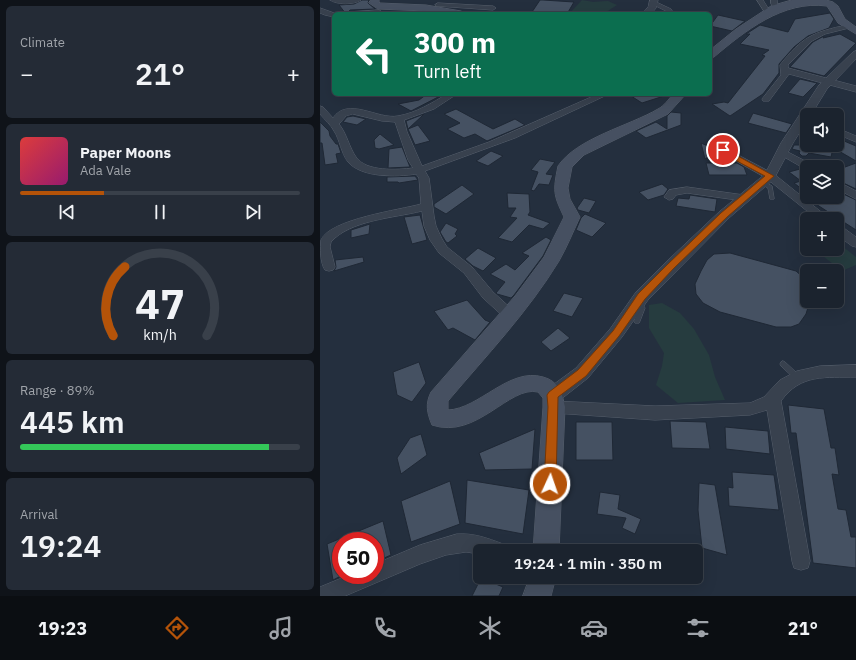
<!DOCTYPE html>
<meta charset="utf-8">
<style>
:root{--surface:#1b232e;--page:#242b36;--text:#f1f3f6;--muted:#a0a4aa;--line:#39404a;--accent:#b45309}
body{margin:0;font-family:"IBM Plex Sans",sans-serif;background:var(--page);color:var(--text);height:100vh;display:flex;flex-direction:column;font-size:15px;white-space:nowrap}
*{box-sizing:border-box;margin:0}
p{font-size:13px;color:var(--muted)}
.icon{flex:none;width:22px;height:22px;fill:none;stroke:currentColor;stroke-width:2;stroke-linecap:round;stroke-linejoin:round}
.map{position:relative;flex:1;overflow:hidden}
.drawer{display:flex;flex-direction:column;gap:6px;padding:6px;background:#0f1319;width:320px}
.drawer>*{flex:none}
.hud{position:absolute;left:12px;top:12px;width:380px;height:84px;border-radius:6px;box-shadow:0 4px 16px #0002,0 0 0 1px var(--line);background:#0b6e4f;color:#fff;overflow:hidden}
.fabs{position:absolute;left:480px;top:108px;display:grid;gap:8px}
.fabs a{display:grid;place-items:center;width:44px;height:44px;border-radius:6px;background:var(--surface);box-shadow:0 4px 16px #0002,0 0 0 1px var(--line);font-size:20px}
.speed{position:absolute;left:12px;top:532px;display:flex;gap:8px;font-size:20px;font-weight:700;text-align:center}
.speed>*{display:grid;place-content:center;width:52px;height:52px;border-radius:50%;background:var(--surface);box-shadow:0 4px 16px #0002,0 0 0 1px var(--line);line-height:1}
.speed .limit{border:6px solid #d22;background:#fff;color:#111}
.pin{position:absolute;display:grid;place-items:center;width:34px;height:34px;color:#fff;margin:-17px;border:2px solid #fff;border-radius:50%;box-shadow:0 1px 4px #0007}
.me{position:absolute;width:44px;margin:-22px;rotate:3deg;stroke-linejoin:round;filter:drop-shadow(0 0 3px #0008)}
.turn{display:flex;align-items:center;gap:14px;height:84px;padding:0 16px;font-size:18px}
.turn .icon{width:52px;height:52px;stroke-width:2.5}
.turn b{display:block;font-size:28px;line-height:34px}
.big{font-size:30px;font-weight:600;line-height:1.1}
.drawer .card{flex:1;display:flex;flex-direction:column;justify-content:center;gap:6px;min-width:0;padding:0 14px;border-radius:6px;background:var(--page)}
.drawer .dial{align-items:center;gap:0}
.dial svg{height:104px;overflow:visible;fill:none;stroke:var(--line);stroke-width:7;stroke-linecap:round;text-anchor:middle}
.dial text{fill:var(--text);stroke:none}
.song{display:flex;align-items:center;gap:12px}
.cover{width:48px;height:48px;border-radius:6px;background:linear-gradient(135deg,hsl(0 70% 55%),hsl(320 70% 35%))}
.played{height:4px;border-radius:2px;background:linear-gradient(90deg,var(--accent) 30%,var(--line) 30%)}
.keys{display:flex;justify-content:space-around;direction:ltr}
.heat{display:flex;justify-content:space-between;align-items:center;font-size:22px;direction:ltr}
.charge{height:6px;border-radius:3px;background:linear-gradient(90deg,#34c759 89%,var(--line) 0)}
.trip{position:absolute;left:153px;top:544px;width:230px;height:40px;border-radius:6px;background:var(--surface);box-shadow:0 4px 16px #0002,0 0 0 1px var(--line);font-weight:600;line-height:40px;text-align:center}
.dock{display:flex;height:64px;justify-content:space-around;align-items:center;background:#0b0e12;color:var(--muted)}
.dock .icon{width:28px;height:28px}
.dock .on{color:var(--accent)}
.dock b{font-size:18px;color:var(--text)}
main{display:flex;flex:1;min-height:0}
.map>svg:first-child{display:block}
.green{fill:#263c3f}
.building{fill:#455162;stroke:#1f2835}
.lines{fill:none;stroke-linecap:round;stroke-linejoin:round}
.service-casing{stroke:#565f6c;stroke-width:1}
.minor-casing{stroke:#565f6c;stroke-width:1}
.tertiary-casing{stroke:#565f6c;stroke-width:1}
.secondary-casing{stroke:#565f6c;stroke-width:1}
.service{fill:#38414e;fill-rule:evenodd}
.minor{fill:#38414e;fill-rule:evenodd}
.tertiary{fill:#38414e;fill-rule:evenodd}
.secondary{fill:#465061;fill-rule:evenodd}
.route{fill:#b45309;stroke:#753606}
</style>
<main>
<section class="drawer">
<div class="card"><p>Climate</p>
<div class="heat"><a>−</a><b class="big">21°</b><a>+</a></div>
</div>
<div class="card">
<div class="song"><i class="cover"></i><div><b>Paper Moons</b><p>Ada Vale</p></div></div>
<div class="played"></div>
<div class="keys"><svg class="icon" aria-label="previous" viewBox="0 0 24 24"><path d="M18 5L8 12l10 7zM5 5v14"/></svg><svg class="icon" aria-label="pause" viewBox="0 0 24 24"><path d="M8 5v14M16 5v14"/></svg><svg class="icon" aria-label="next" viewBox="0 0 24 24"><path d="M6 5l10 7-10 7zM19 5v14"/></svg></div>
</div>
<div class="card dial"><svg viewBox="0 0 100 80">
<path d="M14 69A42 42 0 1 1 86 69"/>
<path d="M14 69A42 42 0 0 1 23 16" stroke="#b45309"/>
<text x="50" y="56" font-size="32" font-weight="700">47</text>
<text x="50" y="72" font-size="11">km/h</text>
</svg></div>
<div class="card"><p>Range · 89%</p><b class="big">445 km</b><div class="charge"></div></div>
<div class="card"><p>Arrival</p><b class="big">19:24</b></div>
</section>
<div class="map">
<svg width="536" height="596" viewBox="0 0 536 596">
<rect width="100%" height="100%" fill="#242f3e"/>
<!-- green -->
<g class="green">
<polygon points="262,0 273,2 288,1 297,5 283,14 249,14"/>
<polygon points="517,242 536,257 536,265 522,271 494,249 517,249"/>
<polygon points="342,303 360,313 374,329 389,355 395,377 405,400 358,403 336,385 342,366 344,353 329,328 329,305"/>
</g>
<!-- building -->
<g class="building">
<polygon points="42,0 49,0 48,3 55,9 30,10 26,14 19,5 34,4"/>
<polygon points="220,0 223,0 254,2 247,14 212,12"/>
<polygon points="510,13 514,19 509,28 488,36 474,47 459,64 459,73 443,94 410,116 392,104 404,102 408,103 445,56 442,55 449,50 420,44 430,34 426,34 440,25 468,32 475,19"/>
<polygon points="398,15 425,21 412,31 390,26"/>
<polygon points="520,34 536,43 504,76 470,67 493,42 504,36 503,38"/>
<polygon points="480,79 497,83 483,97 468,93"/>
<polygon points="107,94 124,94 91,111 78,104 99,100"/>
<polygon points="308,94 343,94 344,96 322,103"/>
<polygon points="136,109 173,129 195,119 205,125 167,141 155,134 144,138 127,129 140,123 124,114"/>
<polygon points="351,112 361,113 361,125 326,138 316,131 336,122 347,129 347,116"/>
<polygon points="433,113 472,124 466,133 428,123"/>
<polygon points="104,114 102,116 88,129 86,121"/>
<polygon points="33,116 46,119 37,125 23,122 27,117"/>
<polygon points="0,122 9,131 10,136 16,144 18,144 21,153 16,154 18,163 5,165 2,143 0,143"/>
<polygon points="98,125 110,141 95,145 88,129"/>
<polygon points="60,134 74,145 59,149 55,148 54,140"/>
<polygon points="517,138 536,146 536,161 517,150"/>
<polygon points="485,141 487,142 487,145 502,145 500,148 512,153 511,157 489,153 486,156 482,156 479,153 480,151 472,149 474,145 483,145"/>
<polygon points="381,143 397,150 397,151 385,159"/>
<polygon points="82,147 90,167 68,168 69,149"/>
<polygon points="171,151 183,156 168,166 156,161"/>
<polygon points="220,159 235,162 226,174 233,175 229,185 219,184 214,191 211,190 218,172 211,170"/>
<polygon points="386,163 417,163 424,167 427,175 389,175"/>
<polygon points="536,163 536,189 517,180 517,170"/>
<polygon points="480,169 487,174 487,193 474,183 481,181 469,172"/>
<polygon points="95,176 98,180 79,183 78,182 67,182 67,177"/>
<polygon points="342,184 348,189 344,195 328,200 319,192"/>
<polygon points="142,185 154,194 126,214 114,207 114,204"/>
<polygon points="517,191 536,200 536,230 485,197 517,197"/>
<polygon points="187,193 209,194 210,212 208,215 230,223 223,229 209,225 192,242 178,238 197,218 190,217 196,208 188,208"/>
<polygon points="370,195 397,199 395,212 356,206 358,198 369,199"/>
<polygon points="264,198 276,201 269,213 258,210 257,208"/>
<polygon points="265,214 286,223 272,237 256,230 261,218"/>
<polygon points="100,215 107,240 92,244 84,217"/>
<polygon points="126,223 138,229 135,234 137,236 128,243 126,242 120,232"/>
<polygon points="50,224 49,234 31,238 31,230"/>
<polygon points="226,237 231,240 223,256 194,295 191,298 177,294 176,293 185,282 170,274 186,264 195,270 209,256 202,253"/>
<polygon points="158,248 176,258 163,271 153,266 145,259"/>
<polygon points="410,253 476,271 485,279 487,282 487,301 490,301 486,314 479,324 471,327 456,327 400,312 383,303 376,294 375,284 381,271 387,260 394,254"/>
<polygon points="43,257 44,262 14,271 16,267 15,260"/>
<polygon points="244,293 263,298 252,317 233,311"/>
<polygon points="147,300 165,320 170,322 155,340 133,328 128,330 114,311"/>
<polygon points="238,328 250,338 231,351 221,342"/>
<polygon points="99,362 106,383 92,402 77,395 73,372"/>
<polygon points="468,405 504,409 511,448 515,448 519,475 512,474 518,509 526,510 531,537 536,537 536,568 493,563 476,433 471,433"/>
<polygon points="350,421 386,422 390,449 352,448"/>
<polygon points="256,422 292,422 293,460 256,460"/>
<polygon points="405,427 448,431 450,454 406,449"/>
<polygon points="215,429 212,469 165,470 159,453"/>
<polygon points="101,434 107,455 81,474 77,458 90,438"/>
<polygon points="412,472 454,475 459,510 409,506 408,487 413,488"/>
<polygon points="147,480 209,490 203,534 145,523"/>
<polygon points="130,481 140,524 91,542 81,501"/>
<polygon points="379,483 395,485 407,555 382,548 378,510"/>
<polygon points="280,492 300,495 298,509 321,519 315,534 302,528 306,518 277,514"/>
<polygon points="63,521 71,555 55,562 55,541 21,541 21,576 13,580 7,544"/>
<polygon points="161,578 183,587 179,596 152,596"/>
</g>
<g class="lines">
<!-- service casing -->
<g class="service-casing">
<g id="service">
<polygon points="441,182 445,182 452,186 454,198 454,199 450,199 448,188 441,184"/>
<polygon points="317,302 321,302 325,308 320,321 319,323 315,323 314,321 319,308 316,304"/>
<polygon points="463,361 465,362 479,375 480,377 479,379 477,380 475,379 461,366 460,364 461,362"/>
</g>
</g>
<!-- minor casing -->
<g class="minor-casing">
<g id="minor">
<path d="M10 0H41C34 5 17 5 10 0Z"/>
<polygon points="437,0 443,0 451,13 450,14 446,14"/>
<polygon points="451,0 457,0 458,8 454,8 451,4"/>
<polygon points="334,1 351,9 354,14 348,14 346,11 332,4 331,3"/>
<polygon points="118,3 173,6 176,8 173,10 116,6 115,5"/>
<polygon points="0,8 17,14 14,14 14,17 5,15 0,13"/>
<polygon points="59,10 61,11 61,13 27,14 30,12"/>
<path d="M527 25 529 26V28L505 34 492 41 468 65V68L536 86V92L469 74 449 101H443L442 99 461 75 460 65C482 37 493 32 527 25Z"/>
<path d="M127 94H137L114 109 84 120 87 132 102 166 169 142 278 94H289L195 138 105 171 109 178 114 216 116 226 122 239 127 247 152 267 173 292 195 312 197 315 195 318 190 320 185 318 163 298 144 273 119 253 110 240 104 226 102 211C74 218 30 220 11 242L10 247 15 267 13 270 9 271 5 270C0 263 0 247 1 240 10 219 80 210 101 204L99 178 96 174C77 177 42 178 28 162 21 153 20 140 14 131 11 125 5 120 0 114V106L3 107 13 118C28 96 58 120 78 116 96 113 112 103 127 94ZM33 114 62 121 75 122 88 160 93 168C78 170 46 172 36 157 29 147 27 134 19 124L26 116Z"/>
<polygon points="517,128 536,136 536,142 517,134"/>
<polygon points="403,147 454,174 510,219 497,219 446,178 400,152 398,150 400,148"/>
<polygon points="462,149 493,165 494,167 487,167 487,170 485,169 459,154 457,152 459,150"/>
<polygon points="517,181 536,191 536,199 517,189"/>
<polygon points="367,187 424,195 429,198 424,201 367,193 356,195 353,199 349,200 344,197 349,190"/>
<polygon points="517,225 521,226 536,237 536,247 532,246 517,235"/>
<path d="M536 365V377C506 378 481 373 461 401L490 561 488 568 481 570 474 568 472 561 447 410 430 415 335 420 234 413 229 412 226 407 229 402 234 401 335 406 430 403 444 397 460 380 477 371 500 366Z"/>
<path d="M137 534C154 533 167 538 183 544L185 551H160V554L146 552 126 555 100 564 25 596H0V587L29 575H55V564L100 545Z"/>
</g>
</g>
<!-- tertiary casing -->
<g class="tertiary-casing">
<g id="tertiary">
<polygon points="330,0 338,0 336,8 331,14 322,14 328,7"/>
<polygon points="536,51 536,59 507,89 491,115 487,115 487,121 473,143 454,179 409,218 328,300 302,337 268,378 240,400 233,403 226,400 224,395 226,390 256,368 290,329 316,292 346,262 399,212 445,174 461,143 499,85 533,52"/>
</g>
</g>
<!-- secondary casing -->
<g class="secondary-casing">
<g id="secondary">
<polygon points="51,0 59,0 59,2 60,3 106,5 141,11 146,14 125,14 106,11 58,9 49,3"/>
<path d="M472 0H506L513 2 518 6 525 19 536 27V34L518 23 507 6C463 0 425 31 394 57L390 58V50L416 29 451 6Z"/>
<path d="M353 94H366L348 114 264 155 252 167 248 188 250 199 260 217C253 232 247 247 239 261 208 312 166 356 128 401V410C159 409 189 367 223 377 238 381 242 392 245 407L239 551H213L223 407V398L218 392C189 385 157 440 112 425 107 413 105 404 111 392L195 296 224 257 244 217C233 194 233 191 238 166 257 138 309 126 338 109 344 106 349 99 353 94Z"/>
<polygon points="210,577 236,577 231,596 203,596"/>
</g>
</g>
<!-- service -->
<use href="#service" class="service"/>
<!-- minor -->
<use href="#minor" class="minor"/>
<!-- tertiary -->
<use href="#tertiary" class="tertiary"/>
<!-- secondary -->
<use href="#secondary" class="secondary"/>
</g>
<!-- route -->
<polygon class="route" points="400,149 405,149 454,176 407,217 354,268 325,299 299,336 266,376 238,397 236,484 234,488 230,489 226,488 224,484 228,407 227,395 229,392 258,370 293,331 318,294 348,264 401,213 445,176 400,152"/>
</svg>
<div class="fabs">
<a><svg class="icon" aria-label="sound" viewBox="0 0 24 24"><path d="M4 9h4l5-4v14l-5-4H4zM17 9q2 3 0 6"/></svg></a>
<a><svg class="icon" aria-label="layers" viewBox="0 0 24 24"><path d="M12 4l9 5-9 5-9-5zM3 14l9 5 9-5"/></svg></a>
<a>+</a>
<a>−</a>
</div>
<div class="speed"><div class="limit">50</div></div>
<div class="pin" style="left:403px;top:150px;background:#d93025"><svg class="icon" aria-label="arrive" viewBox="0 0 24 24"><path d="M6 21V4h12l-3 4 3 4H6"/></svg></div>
<svg class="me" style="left:230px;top:484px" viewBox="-20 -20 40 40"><circle r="17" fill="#b45309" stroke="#fff" stroke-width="3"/><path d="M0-11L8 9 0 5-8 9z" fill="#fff"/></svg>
<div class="trip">19:24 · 1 min · 350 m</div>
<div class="hud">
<div class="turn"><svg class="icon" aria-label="left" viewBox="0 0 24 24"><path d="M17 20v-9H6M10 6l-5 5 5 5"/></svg><div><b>300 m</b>Turn left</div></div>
</div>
</div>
</main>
<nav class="dock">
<b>19:23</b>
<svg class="icon on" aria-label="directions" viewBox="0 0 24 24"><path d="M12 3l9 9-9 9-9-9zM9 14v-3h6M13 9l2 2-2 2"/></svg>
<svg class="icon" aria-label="music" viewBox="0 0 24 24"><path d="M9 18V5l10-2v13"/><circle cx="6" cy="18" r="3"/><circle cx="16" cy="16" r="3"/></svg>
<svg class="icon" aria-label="phone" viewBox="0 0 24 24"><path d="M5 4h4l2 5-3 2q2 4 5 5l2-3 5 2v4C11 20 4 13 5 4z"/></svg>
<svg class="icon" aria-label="climate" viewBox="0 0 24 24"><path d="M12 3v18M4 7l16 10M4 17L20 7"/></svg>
<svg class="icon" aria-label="car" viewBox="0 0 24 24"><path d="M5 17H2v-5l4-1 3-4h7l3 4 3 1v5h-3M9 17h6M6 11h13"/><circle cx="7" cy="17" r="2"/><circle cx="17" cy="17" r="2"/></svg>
<svg class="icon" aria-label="filters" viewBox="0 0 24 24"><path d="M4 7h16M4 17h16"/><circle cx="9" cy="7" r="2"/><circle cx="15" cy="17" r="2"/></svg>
<b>21°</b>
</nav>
